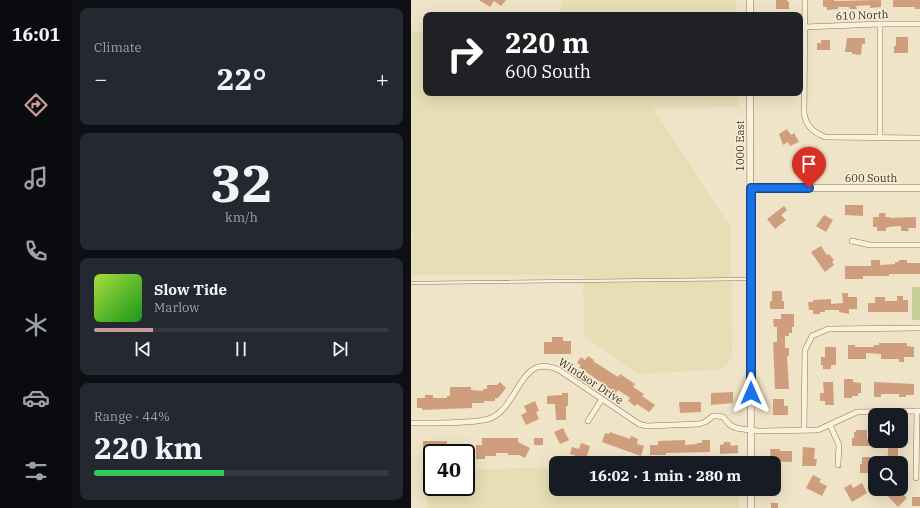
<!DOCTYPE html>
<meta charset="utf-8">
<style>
:root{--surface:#171b24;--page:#242831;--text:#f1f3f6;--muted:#9ea1a6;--line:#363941;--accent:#cc999b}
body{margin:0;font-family:"IBM Plex Serif",serif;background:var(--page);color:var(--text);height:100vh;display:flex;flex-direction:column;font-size:15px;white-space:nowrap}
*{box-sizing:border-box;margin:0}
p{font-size:13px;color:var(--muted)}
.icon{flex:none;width:22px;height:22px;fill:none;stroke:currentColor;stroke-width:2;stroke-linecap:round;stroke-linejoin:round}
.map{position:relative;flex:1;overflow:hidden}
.details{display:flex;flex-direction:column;gap:8px;padding:8px;background:#0d0f14;width:339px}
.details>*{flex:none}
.top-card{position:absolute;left:12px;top:12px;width:380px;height:84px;border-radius:8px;box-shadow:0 4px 16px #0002;background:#202124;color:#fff;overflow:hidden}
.tools{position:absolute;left:457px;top:408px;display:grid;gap:8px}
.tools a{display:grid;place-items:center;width:40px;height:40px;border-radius:8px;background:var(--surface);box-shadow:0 4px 16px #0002;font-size:20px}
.speed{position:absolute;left:12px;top:444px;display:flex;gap:8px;font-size:20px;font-weight:700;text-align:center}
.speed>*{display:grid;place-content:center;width:52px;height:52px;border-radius:50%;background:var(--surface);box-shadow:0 4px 16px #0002;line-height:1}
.speed .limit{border:2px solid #111;border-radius:6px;background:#fff;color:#111}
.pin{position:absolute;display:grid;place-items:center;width:34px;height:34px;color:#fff;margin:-41px -17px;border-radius:50% 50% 50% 0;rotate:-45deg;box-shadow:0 0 4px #0007}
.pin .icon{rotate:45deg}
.me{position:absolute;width:44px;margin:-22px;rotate:0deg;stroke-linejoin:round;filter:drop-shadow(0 0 3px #0008)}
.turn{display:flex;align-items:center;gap:14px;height:84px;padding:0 16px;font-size:18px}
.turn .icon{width:52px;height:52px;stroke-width:2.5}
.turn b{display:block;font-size:28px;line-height:34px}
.big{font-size:30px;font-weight:800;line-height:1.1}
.details .tile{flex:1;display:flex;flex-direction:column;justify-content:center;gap:6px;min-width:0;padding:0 14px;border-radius:8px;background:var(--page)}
.details .dial{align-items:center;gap:0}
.dial b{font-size:52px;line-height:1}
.song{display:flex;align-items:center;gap:12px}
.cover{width:48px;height:48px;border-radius:6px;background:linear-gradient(135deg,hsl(80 70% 55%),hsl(120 70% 35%))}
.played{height:4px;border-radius:2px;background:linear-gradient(90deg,var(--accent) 20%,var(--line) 20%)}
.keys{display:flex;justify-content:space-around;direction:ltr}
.heat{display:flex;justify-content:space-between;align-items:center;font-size:22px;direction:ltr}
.charge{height:6px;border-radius:3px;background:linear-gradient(90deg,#34c759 44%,var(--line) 0)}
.trip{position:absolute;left:138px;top:456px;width:232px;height:40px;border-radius:8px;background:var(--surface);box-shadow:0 4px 16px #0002;font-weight:800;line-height:40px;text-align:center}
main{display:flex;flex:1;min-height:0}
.tabs{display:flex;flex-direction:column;width:72px;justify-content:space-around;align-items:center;background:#090b0e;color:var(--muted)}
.tabs .icon{width:28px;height:28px}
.tabs .active{color:var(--accent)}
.tabs b{font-size:18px;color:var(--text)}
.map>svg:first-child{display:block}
.farmland{fill:#e6deb5}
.green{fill:#c9cf9b}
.building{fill:#cf9f7d}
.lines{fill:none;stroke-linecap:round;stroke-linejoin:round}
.service-casing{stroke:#8d765c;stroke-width:3.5}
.minor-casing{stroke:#8d765c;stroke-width:6}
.tertiary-casing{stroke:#8d765c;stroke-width:7}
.service{stroke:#faf1dc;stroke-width:2.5}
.minor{stroke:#faf1dc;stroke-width:5}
.tertiary{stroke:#faf1dc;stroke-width:6}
.route-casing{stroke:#114b97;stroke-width:10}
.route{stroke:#1a73e8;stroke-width:7}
.labels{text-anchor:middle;stroke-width:3;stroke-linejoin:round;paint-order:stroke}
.street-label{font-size:11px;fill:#3d2e20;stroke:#f7eed8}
</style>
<main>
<nav class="tabs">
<b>16:01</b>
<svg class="icon active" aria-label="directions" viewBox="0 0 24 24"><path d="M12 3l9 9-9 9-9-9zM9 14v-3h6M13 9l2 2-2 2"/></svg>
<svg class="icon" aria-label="music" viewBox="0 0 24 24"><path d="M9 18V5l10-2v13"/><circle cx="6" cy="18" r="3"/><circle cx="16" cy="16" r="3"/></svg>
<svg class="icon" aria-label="phone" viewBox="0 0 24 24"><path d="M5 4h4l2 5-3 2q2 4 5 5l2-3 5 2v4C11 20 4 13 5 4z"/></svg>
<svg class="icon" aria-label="climate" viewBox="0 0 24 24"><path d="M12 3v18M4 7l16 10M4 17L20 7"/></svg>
<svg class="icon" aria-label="car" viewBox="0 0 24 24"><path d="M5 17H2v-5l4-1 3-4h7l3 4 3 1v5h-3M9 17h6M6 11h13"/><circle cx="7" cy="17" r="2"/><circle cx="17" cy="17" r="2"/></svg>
<svg class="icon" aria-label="filters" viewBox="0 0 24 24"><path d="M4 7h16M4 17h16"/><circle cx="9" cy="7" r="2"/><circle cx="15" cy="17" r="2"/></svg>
</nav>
<section class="details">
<div class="tile"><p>Climate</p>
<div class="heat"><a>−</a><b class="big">22°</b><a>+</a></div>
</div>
<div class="tile dial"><b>32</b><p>km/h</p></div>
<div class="tile">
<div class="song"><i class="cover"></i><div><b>Slow Tide</b><p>Marlow</p></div></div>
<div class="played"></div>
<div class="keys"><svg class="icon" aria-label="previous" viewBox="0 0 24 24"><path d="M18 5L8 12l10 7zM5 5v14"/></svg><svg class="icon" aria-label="pause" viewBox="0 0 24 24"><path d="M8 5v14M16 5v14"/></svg><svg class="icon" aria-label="next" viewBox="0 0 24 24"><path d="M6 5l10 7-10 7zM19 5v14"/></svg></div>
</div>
<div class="tile"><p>Range · 44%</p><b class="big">220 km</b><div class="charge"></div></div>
</section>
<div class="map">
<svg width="509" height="508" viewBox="0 0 509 508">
<rect width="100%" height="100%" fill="#f0e4c8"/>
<!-- farmland -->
<g class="farmland">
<rect x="150" y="0" width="175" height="15"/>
<polygon points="0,32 15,32 15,93 326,93 327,107 242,108 320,228 321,357 313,369 227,374 173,336 172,275 0,275 0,244 2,236 0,226"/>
<polygon points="145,467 145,489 328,489 328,508 17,508 10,471 21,471 21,487 55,487 55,470"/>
</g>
<!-- green -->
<rect class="green" x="501" y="287" width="8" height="33"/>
<!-- building -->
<g class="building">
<polygon points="68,0 95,0 90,6 83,1 79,7"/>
<polygon points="365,0 376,0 376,1 378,2 378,9 365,9"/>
<polygon points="412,0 423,0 423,1 470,0 470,7 459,8 459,5 445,6 446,9 439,9 438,7 427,7 427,9 416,10 416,7 413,7 412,6"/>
<polygon points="482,0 509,0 509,9 504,9 504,7 482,7"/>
<polygon points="485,37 497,37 497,53 483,53 483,46 485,46"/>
<polygon points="436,38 454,38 454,44 451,44 450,55 441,54 441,52 434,52"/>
<polygon points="410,40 419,40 419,50 406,50 406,43 410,43"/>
<polygon points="376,129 380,135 383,133 388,142 379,146 377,142 372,145 368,134"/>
<polygon points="398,146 406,149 404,153 411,156 407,166 398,163 398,164 390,162"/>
<polygon points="434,205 452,205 452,216 434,215"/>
<polygon points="373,206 376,210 370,215 375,220 364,229 356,219"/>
<polygon points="468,213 475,213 474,217 479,217 479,218 505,217 505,228 497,228 498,231 490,231 490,226 478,227 475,228 475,231 466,231 466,227 462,227 462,217 468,217"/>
<polygon points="413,215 422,220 415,232 405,226"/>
<polygon points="410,246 416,255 418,254 423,260 421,262 423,265 414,272 400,252"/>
<polygon points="460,260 469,260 469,265 484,264 484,262 488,262 488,260 496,260 496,263 509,263 509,274 478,274 478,276 452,276 452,279 434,279 434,266 460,266"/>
<polygon points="361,291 371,291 371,301 373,301 373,309 359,309 359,301 361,301"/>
<polygon points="431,293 437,293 437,297 446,297 446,309 438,309 438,314 428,312 428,310 414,310 414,312 409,312 409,314 402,314 402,310 398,310 397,302 402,302 402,300 420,299 420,304 432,303"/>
<polygon points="486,296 492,296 492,300 497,300 497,312 457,312 457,303 464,303 464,297 474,297 474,301 486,301"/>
<polygon points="370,314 383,314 383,327 381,327 381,333 378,333 378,336 374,336 374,348 378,348 378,356 376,356 378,389 364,389 362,342 366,342 366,327 363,327 362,319 370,319"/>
<polygon points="141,337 152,337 152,341 160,341 160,354 133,354 133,342 141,342"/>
<polygon points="468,343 496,343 496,346 503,347 503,357 493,357 493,362 488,362 488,359 470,359 470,354 455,353 455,359 437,359 437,345 444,345 444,347 463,347 463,345 468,345"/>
<polygon points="414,347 425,347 425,365 420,365 420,369 412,369 412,365 410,365 410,357 414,357"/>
<polygon points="177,356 183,360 182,361 207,377 209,374 224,384 222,387 233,394 231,396 244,405 238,412 226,404 224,406 217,401 219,398 207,390 205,393 168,367 170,365 166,363 170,357 174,360"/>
<polygon points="433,379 442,379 442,382 450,383 450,393 447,393 447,396 441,396 441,398 433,398"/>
<polygon points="89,382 95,388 87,398 84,398 84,401 73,401 73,403 61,403 61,408 11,410 11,408 6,408 6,398 14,398 14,395 22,395 22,398 36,398 36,396 39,396 39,387 60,387 60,390 72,391 72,389 76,389 76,385 86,385"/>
<polygon points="412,382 422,382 423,405 414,405 414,401 409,401 409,393 413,393"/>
<polygon points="463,382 503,384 503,395 495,395 495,397 488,397 488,394 470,394 470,397 463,397"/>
<polygon points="322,392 322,403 300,405 300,393"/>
<polygon points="151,393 157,393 157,406 155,406 155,420 145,420 144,404 136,404 136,396 151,395"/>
<polygon points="362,399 373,399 373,406 377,406 377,415 362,415"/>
<polygon points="124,401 128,411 125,412 128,419 115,425 110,415 116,412 113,406"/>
<polygon points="268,402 290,402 290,412 269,413"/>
<polygon points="152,428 158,440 149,444 143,432"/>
<polygon points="445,430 456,430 456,439 460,439 460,446 441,446 441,438 443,438 443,432 445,432"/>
<polygon points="199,432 219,439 220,436 227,439 226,444 233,446 230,456 191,442 194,433 198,434"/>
<polygon points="71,438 107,438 107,442 119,448 114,458 108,455 97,455 97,453 85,453 85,456 74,456 74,459 65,459 65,445 71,445"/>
<rect x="123" y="438" width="9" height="7"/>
<polygon points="274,440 274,445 286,444 286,443 291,443 291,440 299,440 299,452 255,453 255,455 239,455 239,445 247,445 247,441"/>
<polygon points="12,441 36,441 36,453 12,452"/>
<polygon points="478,441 487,441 487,463 476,463"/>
<polygon points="313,442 319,442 320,446 327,445 327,453 309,454 309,445 313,444"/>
<polygon points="170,443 179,446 175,459 159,454 161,447 168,449"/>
<polygon points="392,447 404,448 403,459 406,459 405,466 391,466"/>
<polygon points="359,449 369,449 369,451 381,451 381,462 360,461"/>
<polygon points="451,457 461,457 461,473 449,473 449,464 451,464"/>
<polygon points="402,475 410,479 408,482 416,486 411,496 395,488"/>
<polygon points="451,483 456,493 441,502 433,488 440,484 442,488"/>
<polygon points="482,489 487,489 496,498 487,507 476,495"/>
<rect x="501" y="497" width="8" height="9"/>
<rect x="360" y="503" width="7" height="5"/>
</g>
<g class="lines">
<!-- service casing -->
<g class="service-casing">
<polyline id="service" points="0,283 339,279"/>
</g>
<!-- minor casing -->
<g class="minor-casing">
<g id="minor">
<path d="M394 0 393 113C395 126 402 132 414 137L509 138"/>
<polyline points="394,27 469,24 509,24"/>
<polyline points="469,138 469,24"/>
<polyline points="441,241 459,245 509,245"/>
<polyline points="177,421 191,399"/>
<path d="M0 423C16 423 68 424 80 418 83 417 85 415 88 413 109 396 112 353 148 370L228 424 235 426 288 424 294 422 302 416H307L312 417 319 425 325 428 331 429 348 431 407 430 446 412 509 411"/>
<polyline points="419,425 428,445 427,465"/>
<polyline points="393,430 394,350 401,336 417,329 509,328"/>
<polyline points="505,478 506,411"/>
</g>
</g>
<!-- tertiary casing -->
<g class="tertiary-casing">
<g id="tertiary">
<polyline points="339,0 339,15"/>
<polyline points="339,93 340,463"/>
<polyline points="339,188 509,188"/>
<polyline points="340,508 340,489"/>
</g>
</g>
<!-- service -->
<use href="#service" class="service"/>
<!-- minor -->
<use href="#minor" class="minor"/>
<!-- tertiary -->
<use href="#tertiary" class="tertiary"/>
</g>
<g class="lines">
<!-- route casing -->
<g class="route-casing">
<polyline id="route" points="340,393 340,188 398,188"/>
</g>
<!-- route -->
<use href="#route" class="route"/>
</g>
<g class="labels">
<!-- street labels -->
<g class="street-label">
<text transform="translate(451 15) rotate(-2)" y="4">610 North</text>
<text transform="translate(329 146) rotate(-90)" y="4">1000 East</text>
<text x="460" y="182">600 South</text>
<text transform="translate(180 381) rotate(33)" y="4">Windsor Drive</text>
</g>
</g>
</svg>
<div class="tools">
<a><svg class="icon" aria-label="sound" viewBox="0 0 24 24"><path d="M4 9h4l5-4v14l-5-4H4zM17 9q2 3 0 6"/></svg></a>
<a><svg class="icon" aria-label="search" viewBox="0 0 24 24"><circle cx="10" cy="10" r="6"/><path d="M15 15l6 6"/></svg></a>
</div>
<div class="speed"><div class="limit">40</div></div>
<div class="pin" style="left:398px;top:188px;background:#d93025"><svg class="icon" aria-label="arrive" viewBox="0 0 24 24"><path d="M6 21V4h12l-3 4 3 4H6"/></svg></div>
<svg class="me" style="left:340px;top:393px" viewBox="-20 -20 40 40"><path d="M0-17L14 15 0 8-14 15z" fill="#1a73e8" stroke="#fff" stroke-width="4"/></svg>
<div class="trip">16:02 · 1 min · 280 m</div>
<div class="top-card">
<div class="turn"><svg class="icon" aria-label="right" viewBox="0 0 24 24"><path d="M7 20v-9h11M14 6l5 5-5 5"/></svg><div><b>220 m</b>600 South</div></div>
</div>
</div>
</main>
